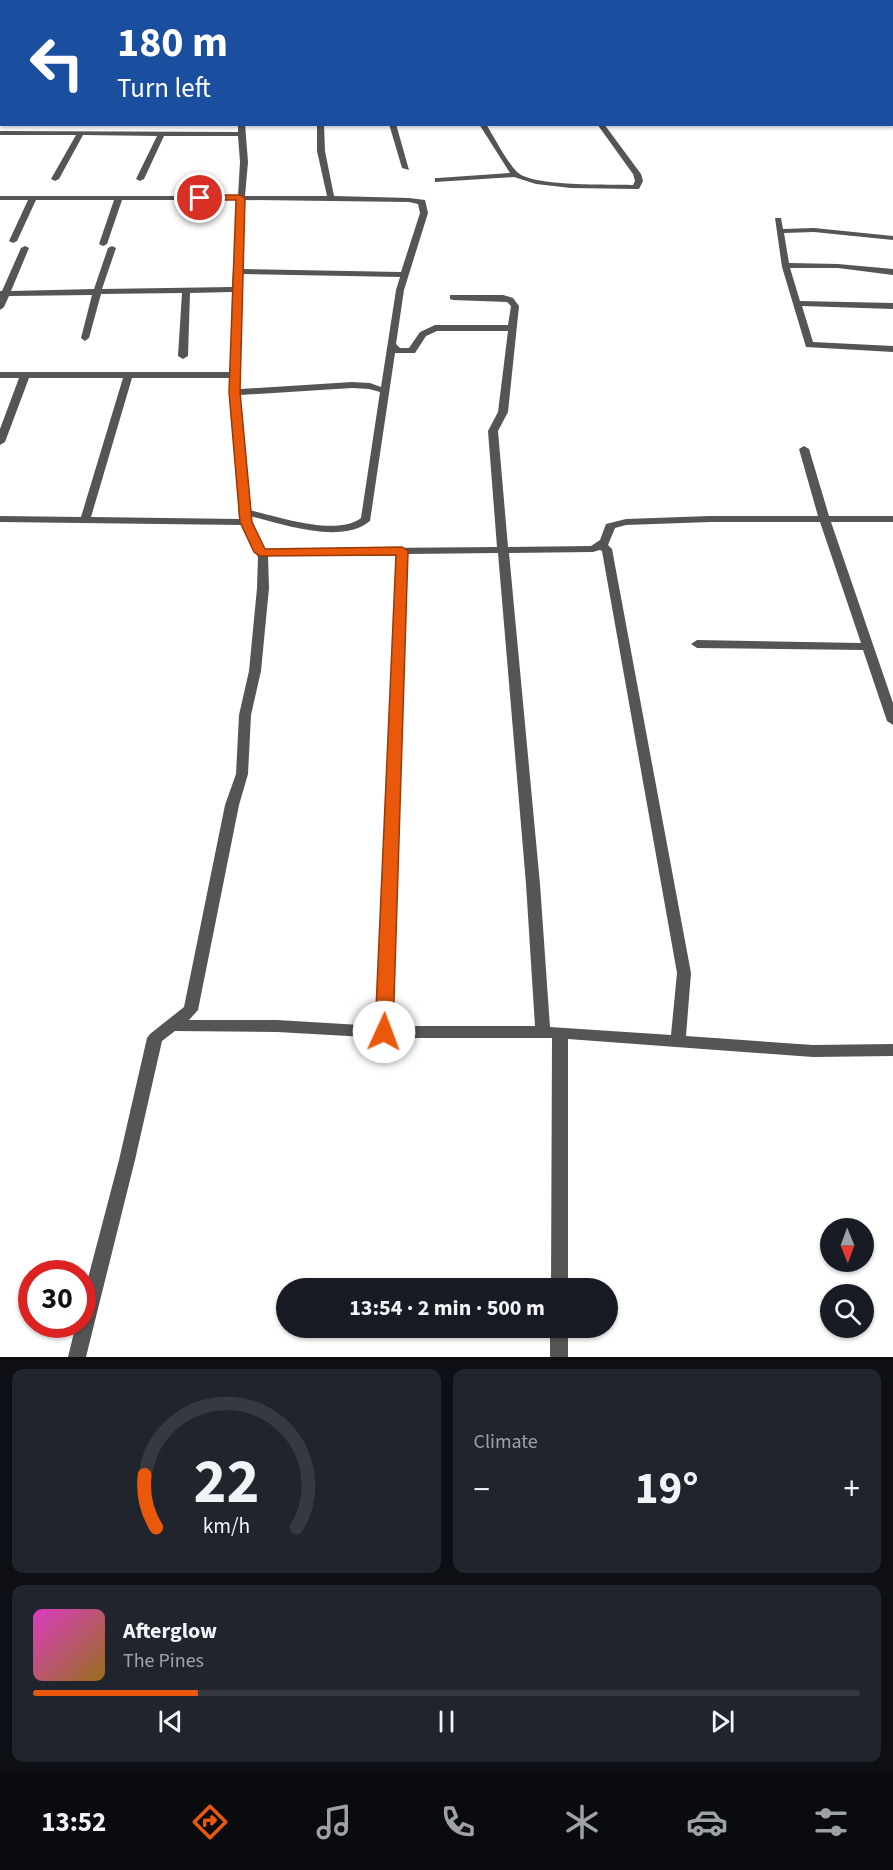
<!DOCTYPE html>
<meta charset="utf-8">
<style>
:root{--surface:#171b24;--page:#20242c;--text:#f1f3f6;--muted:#9ea1a6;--line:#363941;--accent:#ea580c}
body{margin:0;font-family:"Source Sans 3",sans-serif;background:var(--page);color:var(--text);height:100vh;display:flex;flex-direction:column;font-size:22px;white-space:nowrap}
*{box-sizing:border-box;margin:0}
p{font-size:20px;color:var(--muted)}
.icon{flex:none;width:33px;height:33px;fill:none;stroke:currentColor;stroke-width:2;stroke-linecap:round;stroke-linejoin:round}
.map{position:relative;height:1357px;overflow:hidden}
.details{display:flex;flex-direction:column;gap:12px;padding:12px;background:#0d0f14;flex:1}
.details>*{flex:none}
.top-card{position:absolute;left:0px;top:0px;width:894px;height:126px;box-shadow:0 2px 4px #0004;background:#1a4fa0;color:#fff;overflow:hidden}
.needle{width:39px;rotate:179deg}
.buttons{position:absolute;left:820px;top:1218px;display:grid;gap:12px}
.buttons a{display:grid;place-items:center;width:54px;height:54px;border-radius:50%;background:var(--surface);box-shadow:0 2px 4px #0004;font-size:30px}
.speed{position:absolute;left:18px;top:1260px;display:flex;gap:12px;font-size:30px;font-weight:700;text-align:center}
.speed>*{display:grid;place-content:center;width:78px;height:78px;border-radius:50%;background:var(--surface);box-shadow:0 2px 4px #0004;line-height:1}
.speed .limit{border:9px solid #d22;background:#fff;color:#111}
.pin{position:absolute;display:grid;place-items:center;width:51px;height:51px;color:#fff;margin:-26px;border:3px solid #fff;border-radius:50%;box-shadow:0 2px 6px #0007}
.me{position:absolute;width:66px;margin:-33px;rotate:2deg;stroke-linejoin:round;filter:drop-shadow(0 0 4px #0008)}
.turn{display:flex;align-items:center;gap:21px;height:126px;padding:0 18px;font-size:27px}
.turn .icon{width:78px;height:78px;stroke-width:2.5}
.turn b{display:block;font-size:42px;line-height:51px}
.big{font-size:45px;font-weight:700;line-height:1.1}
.details .widget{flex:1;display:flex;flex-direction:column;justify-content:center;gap:9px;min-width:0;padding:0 21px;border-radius:12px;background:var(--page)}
.details .dial{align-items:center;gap:0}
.dial svg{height:156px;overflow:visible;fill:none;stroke:var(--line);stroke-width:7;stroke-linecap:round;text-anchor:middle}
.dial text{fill:var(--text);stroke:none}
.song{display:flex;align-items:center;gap:18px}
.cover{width:72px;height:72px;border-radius:9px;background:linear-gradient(135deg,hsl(310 70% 55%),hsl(40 70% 35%))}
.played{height:6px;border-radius:3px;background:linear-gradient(90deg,var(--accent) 20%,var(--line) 20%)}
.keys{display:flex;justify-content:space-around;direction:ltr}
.heat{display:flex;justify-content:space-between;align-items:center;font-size:33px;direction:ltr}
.details .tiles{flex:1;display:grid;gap:12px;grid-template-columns:1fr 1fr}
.widget:last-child{grid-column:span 2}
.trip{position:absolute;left:276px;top:1278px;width:342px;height:60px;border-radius:30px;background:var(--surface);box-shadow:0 2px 4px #0004;font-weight:700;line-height:60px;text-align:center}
.menu{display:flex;height:96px;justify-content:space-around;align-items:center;background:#090b0e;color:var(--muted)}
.menu .icon{width:42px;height:42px}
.menu .selected{color:var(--accent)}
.menu b{font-size:27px;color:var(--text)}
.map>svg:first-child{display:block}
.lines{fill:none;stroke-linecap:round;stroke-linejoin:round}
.street{fill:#555;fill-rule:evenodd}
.secondary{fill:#222;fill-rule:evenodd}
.route{fill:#ea580c;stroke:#983908;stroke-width:1.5}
</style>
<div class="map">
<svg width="893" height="1357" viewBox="0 0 893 1357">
<rect width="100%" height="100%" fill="#fff"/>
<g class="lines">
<!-- street -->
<g class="street">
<polygon points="364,0 370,0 372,2 365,2"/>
<rect x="435" y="0" width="6" height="2"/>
<polygon points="486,0 492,0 493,2 487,2"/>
<polygon points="2,78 2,83 0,83 0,79"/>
<rect x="0" y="99" width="2" height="4"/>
<path d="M238 124H245L248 162 245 196H327L317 151V124H324L325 151 334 196 409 198 425 200 428 213 404 290 396 344 400 348H409L420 332 435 325H508L511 306 507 302 453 300 450 299V295H503L513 298 519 306 508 412 498 431 508 547 591 546 600 540 606 524 626 519 710 516H818L799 449 804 446 809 449 829 516H893V522H831L893 703V725L887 721 863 650 697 648 691 644 697 640 861 643 820 522H710L626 525 615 528 608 545 612 549 691 973 686 1036 813 1045 893 1044V1056L813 1057 568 1039V1288H551L552 1038H384L277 1032 175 1031 162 1041 135 1160 86 1357H68L76 1324H82V1301L119 1160 147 1038 150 1034 184 1007 225 805 236 774 239 715 249 671 257 588 258 557 241 525 0 522V516L81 517 123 378H29L5 442 0 445V429L19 378H0V372H231L232 292 190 293 188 356 183 359 178 356 182 293 101 294 89 338 85 341 81 338 92 295 9 296 4 307 0 310V291H2L21 248 25 246 29 248 11 291 94 289 108 248 112 246 116 248 102 289 232 287 237 200H122L107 244 103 246 99 244 114 200H36L17 241 13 243 9 241 28 200H0V196H238L240 162 238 136H164L144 179 140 181 136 179 157 136 83 135 59 179 55 181 51 179 76 135H0V131L238 132ZM245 200 409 202 418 204 420 213 401 272 241 269ZM241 274 400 277 396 290 381 387 370 383 352 382 240 389ZM437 331H508L498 412 488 431 497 547 264 549 250 522V516C283 524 341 545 370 521L395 353H415L426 336ZM132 378H231L239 519 91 517ZM352 388 369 389 380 392 361 518C337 537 277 516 249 510L240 395ZM600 550 602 551 677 973 671 1035 550 1027 540 884 509 553 593 552ZM498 553 526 884 535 1026H392L407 554ZM396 554 377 1026 277 1020H189L198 1010 239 805 248 774 251 715 261 671 269 588 268 555Z"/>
<polygon points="389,124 396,124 409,170 402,168"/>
<path d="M479 124H486C494 137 507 162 517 172 532 187 610 184 633 185L635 181 633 174 597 124H604L641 174 643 181 639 189H636L571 188 536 184 514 177 435 182V178H438L510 173Z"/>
<polygon points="775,218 781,218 783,229 814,228 893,236 893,240 814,232 784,233 789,263 838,264 893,269 893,275 838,268 790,268 800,301 893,303 893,309 802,306 813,342 893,346 893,352 806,347 782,267"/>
<rect x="550" y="1328" width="18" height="29"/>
</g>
<!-- secondary -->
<g class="secondary">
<polygon points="697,0 721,0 691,2"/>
<polygon points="737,0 774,2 739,2"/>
<rect x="892" y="6" width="1" height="4"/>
<rect x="0" y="12" width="2" height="4"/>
</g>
</g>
<!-- route -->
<polygon class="route" points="240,195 245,198 240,392 252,522 265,549 402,547 408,551 393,1032 390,1037 384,1039 378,1037 375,1032 396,555 260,556 254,552 240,522 229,392 236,200 200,200 195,198 200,195"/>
</svg>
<div class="buttons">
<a><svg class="needle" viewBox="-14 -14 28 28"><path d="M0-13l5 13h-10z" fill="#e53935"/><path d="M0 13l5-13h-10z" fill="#9ea1a6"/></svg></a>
<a><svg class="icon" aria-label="search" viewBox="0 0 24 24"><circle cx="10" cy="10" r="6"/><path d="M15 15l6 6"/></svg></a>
</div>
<div class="speed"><div class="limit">30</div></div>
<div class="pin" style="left:200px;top:198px;background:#d93025"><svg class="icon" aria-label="arrive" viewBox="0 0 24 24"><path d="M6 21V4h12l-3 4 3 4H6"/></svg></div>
<svg class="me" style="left:384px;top:1032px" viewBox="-20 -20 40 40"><circle r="19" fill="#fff"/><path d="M0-13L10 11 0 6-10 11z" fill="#ea580c"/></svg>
<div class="trip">13:54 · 2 min · 500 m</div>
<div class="top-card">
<div class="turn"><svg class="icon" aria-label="left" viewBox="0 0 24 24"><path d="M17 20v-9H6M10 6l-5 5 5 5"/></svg><div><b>180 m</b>Turn left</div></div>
</div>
</div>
<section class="details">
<div class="tiles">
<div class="widget dial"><svg viewBox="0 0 100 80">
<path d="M14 69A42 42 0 1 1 86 69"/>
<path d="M14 69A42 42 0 0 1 8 42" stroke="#ea580c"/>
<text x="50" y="56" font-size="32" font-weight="700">22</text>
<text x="50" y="72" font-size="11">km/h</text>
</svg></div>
<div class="widget"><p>Climate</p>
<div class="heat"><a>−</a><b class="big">19°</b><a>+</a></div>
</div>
<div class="widget">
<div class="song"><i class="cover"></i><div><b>Afterglow</b><p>The Pines</p></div></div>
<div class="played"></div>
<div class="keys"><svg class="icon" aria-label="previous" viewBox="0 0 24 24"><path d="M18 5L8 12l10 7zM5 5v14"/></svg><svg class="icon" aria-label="pause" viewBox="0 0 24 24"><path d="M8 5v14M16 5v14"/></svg><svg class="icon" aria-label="next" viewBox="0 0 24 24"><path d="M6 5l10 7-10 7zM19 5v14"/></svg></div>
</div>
</div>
</section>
<nav class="menu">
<b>13:52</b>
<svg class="icon selected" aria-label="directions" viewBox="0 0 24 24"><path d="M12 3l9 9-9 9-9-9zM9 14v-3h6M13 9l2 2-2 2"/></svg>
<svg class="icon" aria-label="music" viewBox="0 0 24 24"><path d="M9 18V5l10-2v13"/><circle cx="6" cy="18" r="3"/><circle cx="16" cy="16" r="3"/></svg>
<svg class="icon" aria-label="phone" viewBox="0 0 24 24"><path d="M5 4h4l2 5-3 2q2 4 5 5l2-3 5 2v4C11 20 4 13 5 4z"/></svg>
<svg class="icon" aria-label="climate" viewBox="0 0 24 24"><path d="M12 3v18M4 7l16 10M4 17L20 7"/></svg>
<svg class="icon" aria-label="car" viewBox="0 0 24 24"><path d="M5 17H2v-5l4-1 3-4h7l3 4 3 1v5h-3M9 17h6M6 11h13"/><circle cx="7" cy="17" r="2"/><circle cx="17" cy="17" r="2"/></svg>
<svg class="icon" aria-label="filters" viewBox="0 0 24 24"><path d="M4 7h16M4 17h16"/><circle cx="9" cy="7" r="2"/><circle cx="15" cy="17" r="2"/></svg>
</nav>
